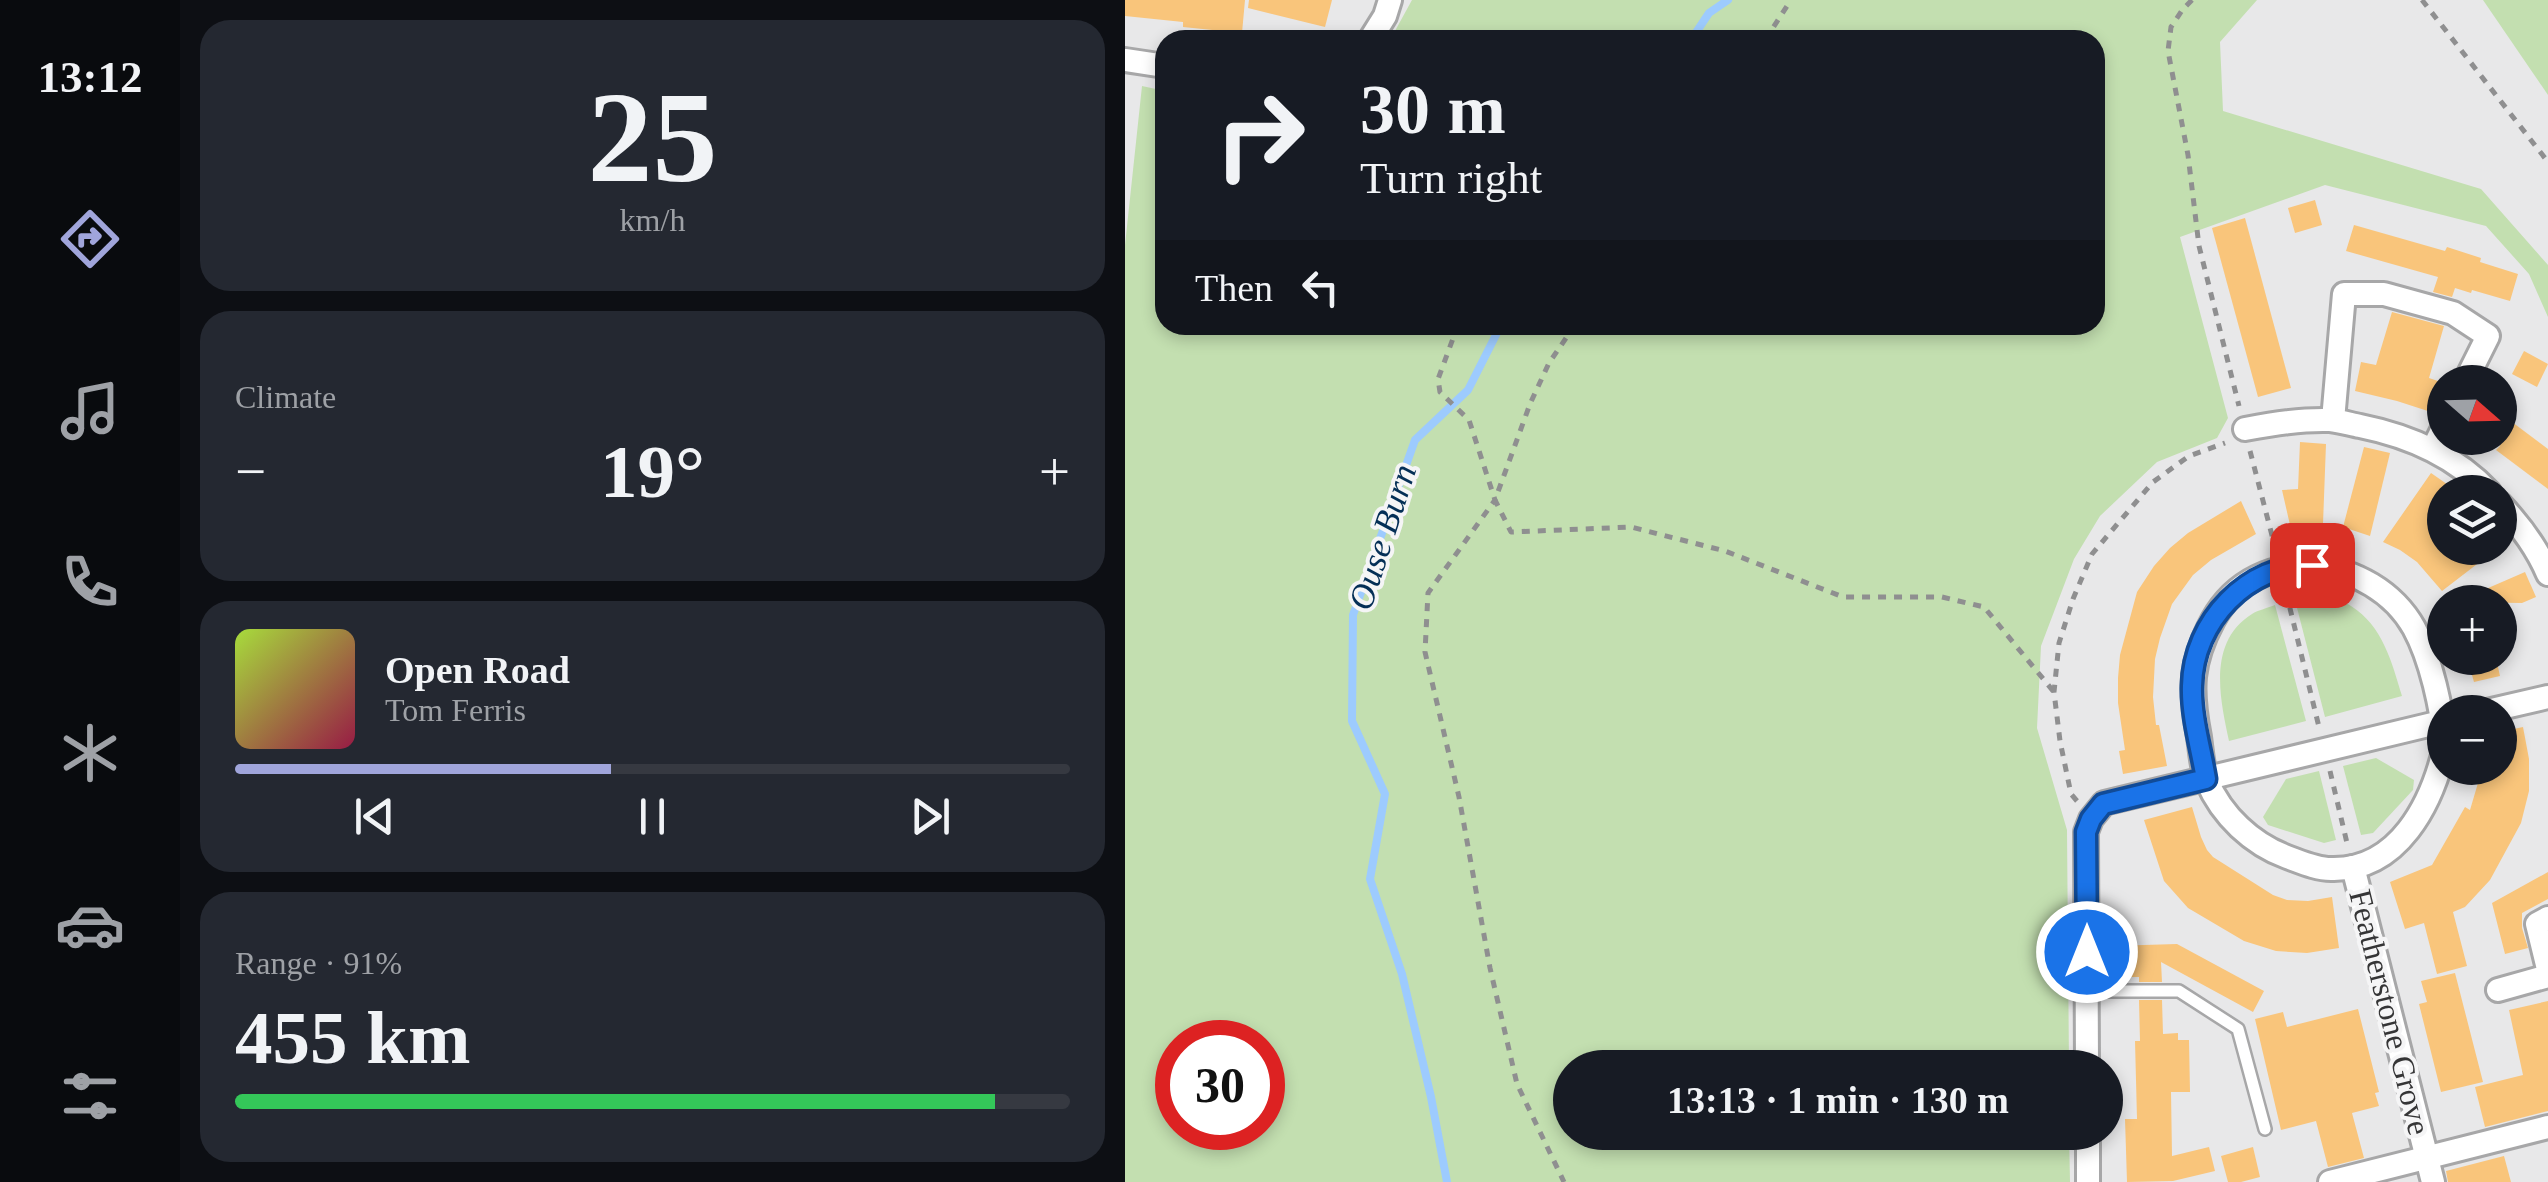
<!DOCTYPE html>
<meta charset="utf-8">
<style>
:root{--surface:#171b24;--page:#242831;--text:#f1f3f6;--muted:#9ea1a6;--line:#363941;--accent:#a0a5db}
body{margin:0;font-family:Georgia,serif;background:var(--page);color:var(--text);height:100vh;display:flex;flex-direction:column;font-size:38px;white-space:nowrap}
*{box-sizing:border-box;margin:0}
p{font-size:32px;color:var(--muted)}
.icon{flex:none;width:55px;height:55px;fill:none;stroke:currentColor;stroke-width:2;stroke-linecap:round;stroke-linejoin:round}
.map{position:relative;flex:1;overflow:hidden}
.panel{display:flex;flex-direction:column;gap:20px;padding:20px;background:#0d0f14;width:945px}
.panel>*{flex:none}
.top-card{position:absolute;left:30px;top:30px;width:950px;height:305px;border-radius:30px;box-shadow:0 5px 15px #0003;background:#171b24;color:var(--text);overflow:hidden}
.needle{width:65px;rotate:110deg}
.buttons{position:absolute;left:1302px;top:365px;display:grid;gap:20px}
.buttons a{display:grid;place-items:center;width:90px;height:90px;border-radius:50%;background:var(--surface);box-shadow:0 5px 15px #0003;font-size:50px}
.speed{position:absolute;left:30px;top:1020px;display:flex;gap:20px;font-size:50px;font-weight:700;text-align:center}
.speed>*{display:grid;place-content:center;width:130px;height:130px;border-radius:50%;background:var(--surface);box-shadow:0 5px 15px #0003;line-height:1}
.speed .limit{border:15px solid #d22;background:#fff;color:#111}
.pin{position:absolute;display:grid;place-items:center;width:85px;height:85px;color:#fff;margin:-42px;border-radius:20px;box-shadow:0 5px 15px #0006}
.me{position:absolute;width:110px;margin:-55px;rotate:0deg;stroke-linejoin:round;filter:drop-shadow(0 0 8px #0008)}
.turn{display:flex;align-items:center;gap:35px;height:210px;padding:0 40px;font-size:45px}
.turn .icon{width:130px;height:130px;stroke-width:2.5}
.turn b{display:block;font-size:70px;line-height:85px}
.then{display:flex;align-items:center;height:95px;padding:0 40px;background:#0003;gap:20px;font-size:38px}
.big{font-size:75px;font-weight:700;line-height:1.1}
.panel .card{flex:1;display:flex;flex-direction:column;justify-content:center;gap:15px;min-width:0;padding:0 35px;border-radius:30px;background:var(--page)}
.panel .dial{align-items:center;gap:0}
.dial b{font-size:130px;line-height:1}
.song{display:flex;align-items:center;gap:30px}
.cover{width:120px;height:120px;border-radius:15px;background:linear-gradient(135deg,hsl(80 70% 55%),hsl(340 70% 35%))}
.played{height:10px;border-radius:5px;background:linear-gradient(90deg,var(--accent) 45%,var(--line) 45%)}
.keys{display:flex;justify-content:space-around;direction:ltr}
.heat{display:flex;justify-content:space-between;align-items:center;font-size:55px;direction:ltr}
.charge{height:15px;border-radius:8px;background:linear-gradient(90deg,#34c759 91%,var(--line) 0)}
.trip{position:absolute;left:428px;top:1050px;width:570px;height:100px;border-radius:50px;background:var(--surface);box-shadow:0 5px 15px #0003;font-weight:700;line-height:100px;text-align:center}
main{display:flex;flex:1;min-height:0}
.tabs{display:flex;flex-direction:column;width:180px;justify-content:space-around;align-items:center;background:#090b0e;color:var(--muted)}
.tabs .icon{width:70px;height:70px}
.tabs .active{color:var(--accent)}
.tabs b{font-size:45px;color:var(--text)}
.map>svg:first-child{display:block}
.green{fill:#c3dfb0;fill-rule:evenodd}
.lines{fill:none;stroke-linecap:round;stroke-linejoin:round}
.stream{stroke:#9dcbfe;stroke-width:8}
.building{fill:#f9c57b}
.service-casing{stroke:#a7a7a8;stroke-width:16}
.minor-casing{stroke:#a7a7a8;stroke-width:28}
.path{stroke:#8f8f90;stroke-width:5;stroke-dasharray:8 8;stroke-linecap:butt}
.service{stroke:#fff;stroke-width:11}
.minor{stroke:#fff;stroke-width:22}
.route-casing{stroke:#114b97;stroke-width:25}
.route{stroke:#1a73e8;stroke-width:18}
.labels{text-anchor:middle;stroke-width:8;stroke-linejoin:round;paint-order:stroke}
.street-label{font-size:32px;fill:#353536;stroke:#f5f5f6}
.water-label{font-size:35px;font-style:italic;fill:#042f56;stroke:#f5f5f6}
</style>
<main>
<nav class="tabs">
<b>13:12</b>
<svg class="icon active" aria-label="directions" viewBox="0 0 24 24"><path d="M12 3l9 9-9 9-9-9zM9 14v-3h6M13 9l2 2-2 2"/></svg>
<svg class="icon" aria-label="music" viewBox="0 0 24 24"><path d="M9 18V5l10-2v13"/><circle cx="6" cy="18" r="3"/><circle cx="16" cy="16" r="3"/></svg>
<svg class="icon" aria-label="phone" viewBox="0 0 24 24"><path d="M5 4h4l2 5-3 2q2 4 5 5l2-3 5 2v4C11 20 4 13 5 4z"/></svg>
<svg class="icon" aria-label="climate" viewBox="0 0 24 24"><path d="M12 3v18M4 7l16 10M4 17L20 7"/></svg>
<svg class="icon" aria-label="car" viewBox="0 0 24 24"><path d="M5 17H2v-5l4-1 3-4h7l3 4 3 1v5h-3M9 17h6M6 11h13"/><circle cx="7" cy="17" r="2"/><circle cx="17" cy="17" r="2"/></svg>
<svg class="icon" aria-label="filters" viewBox="0 0 24 24"><path d="M4 7h16M4 17h16"/><circle cx="9" cy="7" r="2"/><circle cx="15" cy="17" r="2"/></svg>
</nav>
<section class="panel">
<div class="card dial"><b>25</b><p>km/h</p></div>
<div class="card"><p>Climate</p>
<div class="heat"><a>−</a><b class="big">19°</b><a>+</a></div>
</div>
<div class="card">
<div class="song"><i class="cover"></i><div><b>Open Road</b><p>Tom Ferris</p></div></div>
<div class="played"></div>
<div class="keys"><svg class="icon" aria-label="previous" viewBox="0 0 24 24"><path d="M18 5L8 12l10 7zM5 5v14"/></svg><svg class="icon" aria-label="pause" viewBox="0 0 24 24"><path d="M8 5v14M16 5v14"/></svg><svg class="icon" aria-label="next" viewBox="0 0 24 24"><path d="M6 5l10 7-10 7zM19 5v14"/></svg></div>
</div>
<div class="card"><p>Range · 91%</p><b class="big">455 km</b><div class="charge"></div></div>
</section>
<div class="map">
<svg width="1423" height="1182" viewBox="0 0 1423 1182">
<rect width="100%" height="100%" fill="#e8e8e9"/>
<!-- green -->
<g class="green">
<path d="M287 0H1132L1095 42 1098 111 1356 189 1423 265V317L1404 274 1361 226 1200 185 1055 237 1103 418 1092 438 1032 462 975 516 949 559 916 646 912 728 942 830 944 1067 445 1068V1132L944 1133 945 1182H0V245L17 86 40 91V325H970V40H265ZM52 1042H138V1128H52Z"/>
<polygon points="1358,0 1423,0 1423,95"/>
<path d="M1195 596C1205 599 1218 600 1226 606 1258 626 1267 663 1277 696L1200 717 1170 600Z"/>
<path d="M1150 605 1181 721 1104 741C1095 699 1082 642 1127 614 1133 610 1143 608 1150 605Z"/>
<polygon points="1251,758 1289,780 1288,790 1248,833 1236,835 1218,766"/>
<polygon points="1194,771 1211,840 1199,843 1143,825 1138,817 1161,779"/>
</g>
<g class="lines">
<!-- stream -->
<g class="stream">
<polyline points="566,40 584,13 603,0"/>
<polyline points="322,1182 306,1097 277,974 245,879 260,794 227,721 228,615 290,440 343,390 376,325"/>
</g>
</g>
<!-- building -->
<g class="building">
<polygon points="0,0 120,0 117,33 58,27 58,22 0,16"/>
<polygon points="124,0 207,0 200,27 123,8"/>
<polygon points="1190,200 1197,225 1170,233 1163,208"/>
<polygon points="1120,218 1166,388 1133,397 1087,228"/>
<polygon points="1229,225 1320,251 1322,247 1356,258 1355,262 1393,274 1385,301 1347,290 1346,293 1330,288 1327,297 1308,292 1313,277 1221,251"/>
<polygon points="1267,312 1319,326 1304,378 1319,383 1309,413 1272,401 1230,391 1236,362 1251,365"/>
<polygon points="1399,351 1423,364 1412,387 1387,374"/>
<polygon points="1375,413 1423,449 1423,489 1371,450 1375,446"/>
<polygon points="1175,442 1201,444 1198,524 1165,525 1157,490 1173,489"/>
<polygon points="1239,447 1265,453 1245,536 1218,527"/>
<polygon points="1306,473 1329,489 1326,492 1320,492 1320,501 1304,524 1320,540 1320,548 1373,548 1317,591 1292,562 1275,550 1258,542"/>
<polygon points="1116,501 1131,534 1086,560 1068,575 1047,604 1035,638 1030,659 1028,697 1031,725 1034,725 1042,766 998,774 994,751 1000,750 993,703 993,678 995,655 1012,592 1029,566 1045,548 1063,533"/>
<polygon points="1400,572 1411,597 1397,603 1331,602"/>
<polygon points="1342,658 1371,658 1375,676 1349,682"/>
<polygon points="1398,727 1404,759 1404,791 1396,823 1365,880 1340,907 1328,912 1342,966 1312,974 1299,923 1280,929 1265,882 1307,865 1340,807 1345,810 1353,783 1353,768 1375,768 1375,732"/>
<polygon points="1067,807 1076,837 1082,850 1088,857 1148,895 1162,900 1183,901 1207,897 1214,948 1182,953 1151,951 1119,941 1063,908 1039,881 1019,820"/>
<polygon points="1423,872 1423,899 1397,913 1397,928 1403,948 1380,954 1367,903"/>
<polygon points="1052,944 1139,991 1128,1012 1036,962 1037,982 1014,982 1014,977 986,977 985,946"/>
<polygon points="1330,973 1358,1082 1316,1092 1294,1004 1302,1002 1296,981"/>
<polygon points="1014,1000 1037,1000 1038,1034 1053,1033 1053,1040 1064,1040 1065,1092 1046,1092 1047,1156 1084,1147 1090,1171 1048,1181 1002,1182 1000,1119 1012,1119 1010,1041 1015,1041"/>
<polygon points="1423,1001 1423,1111 1360,1127 1350,1087 1398,1075 1384,1010"/>
<polygon points="1233,1009 1254,1092 1250,1093 1254,1106 1227,1113 1239,1158 1203,1167 1191,1121 1156,1130 1130,1019 1158,1012 1162,1027"/>
<polygon points="1128,1147 1135,1177 1116,1182 1103,1182 1096,1156"/>
<polygon points="1379,1156 1386,1182 1323,1182 1321,1171"/>
</g>
<g class="lines">
<!-- service casing -->
<g class="service-casing">
<polyline id="service" points="962,991 1054,991 1113,1029 1140,1129"/>
</g>
<!-- minor casing -->
<g class="minor-casing">
<g id="minor">
<polyline points="245,40 260,16 265,0"/>
<polyline points="0,60 40,66"/>
<polyline points="1208,420 1219,294 1259,294 1328,313 1363,336 1340,382"/>
<path d="M1120 429C1148 424 1176 419 1205 420 1215 421 1225 424 1235 426 1285 436 1329 455 1364 492"/>
<polyline points="1308,449 1320,424"/>
<path d="M1375 504C1394 524 1412 548 1423 574"/>
<polyline points="1358,712 1423,697"/>
<path d="M1320 745C1317 709 1306 659 1289 628 1248 555 1132 540 1088 620 1065 663 1065 690 1074 737 1076 751 1077 768 1082 781 1097 816 1127 844 1162 857 1176 862 1191 869 1206 869 1274 871 1307 803 1320 747"/>
<polyline points="1228,867 1308,1182"/>
<polyline points="1423,918 1412,924 1423,969"/>
<polyline points="1373,990 1423,976"/>
<polyline points="962,1068 961,832 966,819 979,803 1320,721"/>
<polyline points="963,1132 963,1182"/>
<polyline points="1205,1182 1423,1127"/>
</g>
</g>
<!-- path -->
<g class="path">
<polyline points="1067,0 1058,9 1046,27 1043,51 1063,155 1074,246 1114,406"/>
<polyline points="1297,0 1423,162"/>
<polyline points="640,40 666,0"/>
<polyline points="333,325 313,379 315,392 344,420 370,500 303,593 300,652 334,797 365,968 392,1084 439,1182"/>
<polyline points="450,325 424,363 405,404 370,500 386,532 506,527 600,551 718,597 817,597 859,607 929,692"/>
<polyline points="1125,451 1150,547"/>
<polyline points="1161,592 1194,727"/>
<polyline points="1205,771 1222,843"/>
<polyline points="952,801 946,794 935,741 929,692 934,643 948,599 967,554 1028,482 1064,456 1100,443"/>
</g>
<!-- service -->
<use href="#service" class="service"/>
<!-- minor -->
<use href="#minor" class="minor"/>
</g>
<g class="lines">
<!-- route casing -->
<g class="route-casing">
<path id="route" d="M962 952 961 832 966 819 978 804 1081 779C1076 749 1066 716 1067 686 1068 621 1123 564 1187 565"/>
</g>
<!-- route -->
<use href="#route" class="route"/>
</g>
<g class="labels">
<!-- street labels -->
<g class="street-label">
<text transform="translate(1265 1012) rotate(76)" y="11">Featherstone Grove</text>
</g>
<!-- water labels -->
<g class="water-label">
<text transform="translate(257 537) rotate(-72)" y="12">Ouse Burn</text>
</g>
</g>
</svg>
<div class="buttons">
<a><svg class="needle" viewBox="-14 -14 28 28"><path d="M0-13l5 13h-10z" fill="#e53935"/><path d="M0 13l5-13h-10z" fill="#9ea1a6"/></svg></a>
<a><svg class="icon" aria-label="layers" viewBox="0 0 24 24"><path d="M12 4l9 5-9 5-9-5zM3 14l9 5 9-5"/></svg></a>
<a>+</a>
<a>−</a>
</div>
<div class="speed"><div class="limit">30</div></div>
<div class="pin" style="left:1187px;top:565px;background:#d93025"><svg class="icon" aria-label="arrive" viewBox="0 0 24 24"><path d="M6 21V4h12l-3 4 3 4H6"/></svg></div>
<svg class="me" style="left:962px;top:952px" viewBox="-20 -20 40 40"><circle r="17" fill="#1a73e8" stroke="#fff" stroke-width="3"/><path d="M0-11L8 9 0 5-8 9z" fill="#fff"/></svg>
<div class="trip">13:13 · 1 min · 130 m</div>
<div class="top-card">
<div class="turn"><svg class="icon" aria-label="right" viewBox="0 0 24 24"><path d="M7 20v-9h11M14 6l5 5-5 5"/></svg><div><b>30 m</b>Turn right</div></div>
<div class="then">Then<svg class="icon" aria-label="left" viewBox="0 0 24 24"><path d="M17 20v-9H6M10 6l-5 5 5 5"/></svg></div>
</div>
</div>
</main>
